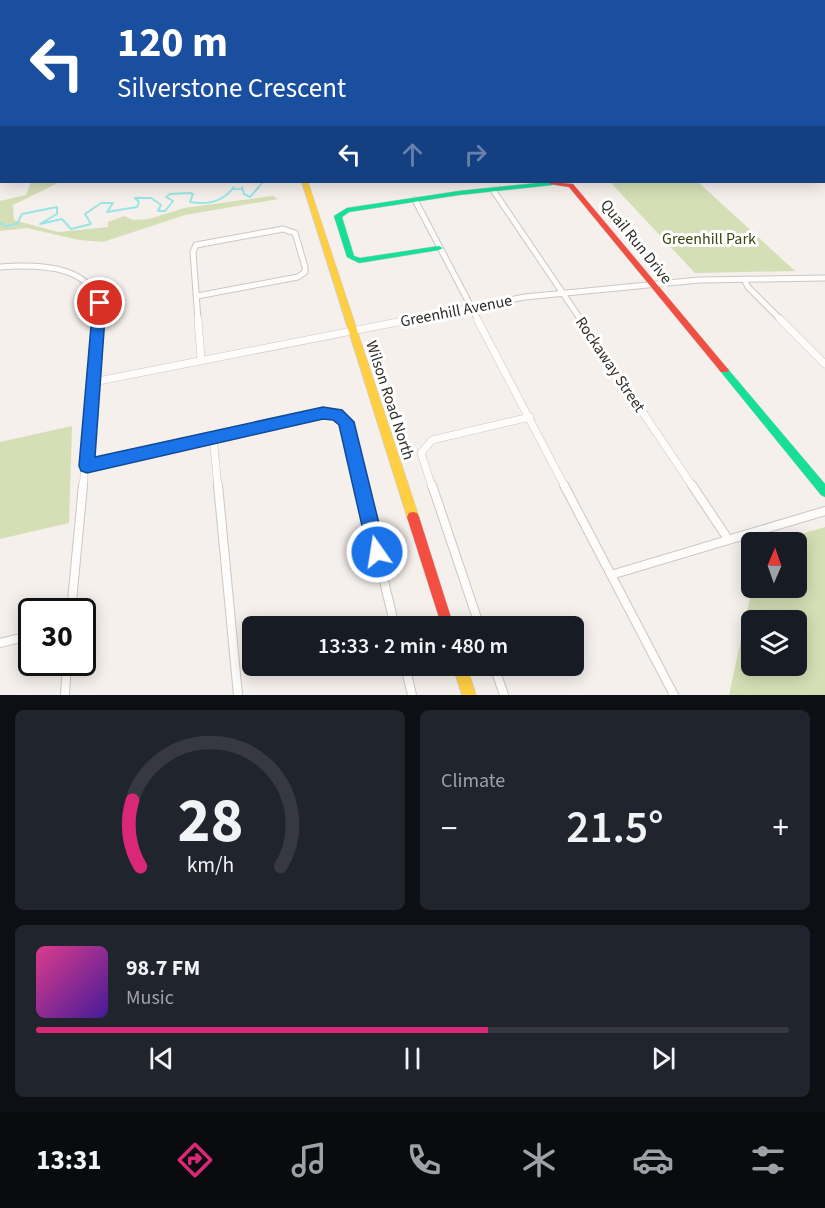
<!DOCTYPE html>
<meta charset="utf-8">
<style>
:root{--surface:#171b24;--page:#20242c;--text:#f1f3f6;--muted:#9ea1a6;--line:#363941;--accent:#db2777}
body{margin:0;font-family:"Source Sans 3",sans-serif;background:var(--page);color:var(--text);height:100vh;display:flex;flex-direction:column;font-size:22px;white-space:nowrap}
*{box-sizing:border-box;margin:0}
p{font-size:20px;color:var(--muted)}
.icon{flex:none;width:33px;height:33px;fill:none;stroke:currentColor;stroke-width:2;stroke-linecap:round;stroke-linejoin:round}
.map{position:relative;height:695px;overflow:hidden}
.side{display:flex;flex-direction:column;gap:15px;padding:15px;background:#0d0f14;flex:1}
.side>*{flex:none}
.banner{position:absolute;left:0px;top:0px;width:825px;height:183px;box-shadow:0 3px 15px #0003;background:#1a4fa0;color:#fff;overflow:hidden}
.needle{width:39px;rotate:2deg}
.fabs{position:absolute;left:741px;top:532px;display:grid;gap:12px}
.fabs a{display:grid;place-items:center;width:66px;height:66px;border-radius:9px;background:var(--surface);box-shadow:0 3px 15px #0003;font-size:30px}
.speed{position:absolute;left:18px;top:598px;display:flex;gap:12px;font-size:30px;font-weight:700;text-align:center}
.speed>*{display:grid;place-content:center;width:78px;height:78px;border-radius:50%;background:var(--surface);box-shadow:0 3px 15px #0003;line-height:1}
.speed .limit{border:3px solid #111;border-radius:9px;background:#fff;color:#111}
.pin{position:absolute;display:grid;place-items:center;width:51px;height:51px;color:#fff;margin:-26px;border:3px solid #fff;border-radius:50%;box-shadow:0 2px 6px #0007}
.me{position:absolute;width:66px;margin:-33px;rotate:347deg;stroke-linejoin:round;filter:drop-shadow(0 0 4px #0008)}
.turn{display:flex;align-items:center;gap:21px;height:126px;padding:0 18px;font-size:27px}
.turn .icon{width:78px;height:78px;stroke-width:2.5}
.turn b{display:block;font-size:42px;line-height:51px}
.lanes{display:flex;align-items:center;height:57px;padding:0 18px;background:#0003;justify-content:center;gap:30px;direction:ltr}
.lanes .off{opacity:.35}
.big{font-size:45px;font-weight:600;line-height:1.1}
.side .card{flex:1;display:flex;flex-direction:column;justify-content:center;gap:9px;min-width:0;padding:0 21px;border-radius:9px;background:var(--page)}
.side .dial{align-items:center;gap:0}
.dial svg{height:156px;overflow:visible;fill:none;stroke:var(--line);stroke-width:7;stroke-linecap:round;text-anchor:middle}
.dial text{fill:var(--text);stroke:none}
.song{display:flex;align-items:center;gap:18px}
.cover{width:72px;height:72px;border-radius:9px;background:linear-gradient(135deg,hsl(330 70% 55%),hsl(260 70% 35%))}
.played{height:6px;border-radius:3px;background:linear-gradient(90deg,var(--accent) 60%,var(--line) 60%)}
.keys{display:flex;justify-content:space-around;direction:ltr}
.heat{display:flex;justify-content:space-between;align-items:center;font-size:33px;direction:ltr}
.side .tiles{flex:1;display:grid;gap:15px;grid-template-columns:1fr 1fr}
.card:last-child{grid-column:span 2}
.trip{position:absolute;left:242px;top:616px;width:342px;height:60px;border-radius:9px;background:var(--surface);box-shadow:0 3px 15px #0003;font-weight:600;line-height:60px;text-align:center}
.menu{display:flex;height:96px;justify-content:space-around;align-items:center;background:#090b0e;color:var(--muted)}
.menu .icon{width:42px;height:42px}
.menu .selected{color:var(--accent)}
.menu b{font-size:27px;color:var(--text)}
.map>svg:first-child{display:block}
.green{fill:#d5dfb6;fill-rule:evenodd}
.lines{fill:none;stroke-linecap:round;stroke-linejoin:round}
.stream-far1{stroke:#99e5e4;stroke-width:1.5}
.stream{stroke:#99e5e4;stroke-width:2}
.street-far3-casing{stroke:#cbc7c4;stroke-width:4}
.street-far2-casing{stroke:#cbc7c4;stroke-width:7}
.street-far1-casing{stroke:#cbc7c4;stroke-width:8}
.street-casing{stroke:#cbc7c4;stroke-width:10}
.fast-casing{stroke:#cbc7c4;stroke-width:1}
.slow-casing{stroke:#cbc7c4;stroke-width:1}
.jam-casing{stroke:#cbc7c4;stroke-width:1}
.street-far3{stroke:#fefdfc;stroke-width:3}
.street-far2{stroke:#fefdfc;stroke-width:5}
.street-far1{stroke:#fefdfc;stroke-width:7}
.street{stroke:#fefdfc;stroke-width:8}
.fast{fill:#16e098;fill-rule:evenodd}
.slow{fill:#ffcf43;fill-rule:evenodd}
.jam{fill:#f24e42;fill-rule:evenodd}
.route{fill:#1a73e8;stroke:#114b97;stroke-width:1.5}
.labels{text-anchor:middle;stroke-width:6;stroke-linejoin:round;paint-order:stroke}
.park-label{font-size:16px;fill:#37440d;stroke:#fff}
.street-label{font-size:16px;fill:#312d2a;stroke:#fff}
</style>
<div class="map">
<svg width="825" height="695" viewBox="0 0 825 695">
<rect width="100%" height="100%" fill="#f5f0ec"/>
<!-- green -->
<g class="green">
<polygon points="31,182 60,182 13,205 14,220 58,232 108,227 108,222 124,216 133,220 149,219 184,208 273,196 278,199 185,215 103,242 79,240 27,228 0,231 0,201 26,195"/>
<polygon points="610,182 698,182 795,271 695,273"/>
<polygon points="72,426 69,523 0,539 0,442"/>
<path d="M825 527V695H729L752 588H796V543H770ZM752 621H796V666H752Z"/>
</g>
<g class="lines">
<!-- stream-far1 -->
<g class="stream-far1">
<polyline points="233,189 242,189"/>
<polyline points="257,189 263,182"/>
</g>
<!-- stream -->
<g class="stream">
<polyline points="242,187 244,194 250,197 259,187"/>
<path d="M0 223 6 226 17 224 22 214 57 207V214L40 224 62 219 71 229 91 224 85 214 101 203H113L107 212 137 207 139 202 135 198H151L161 205 158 211H165L173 201 166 197 170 194 190 193 193 194 190 202C207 205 223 202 234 187"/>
</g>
<!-- street-far3 casing -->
<g class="street-far3-casing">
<polyline id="street-far3" points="630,2 645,2"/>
</g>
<!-- street-far2 casing -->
<g class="street-far2-casing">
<g id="street-far2">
<polyline points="493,190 581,320"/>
<polyline points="415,200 478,320"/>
<path d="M0 267C41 264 104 265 98 320"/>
<polyline points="744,279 748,287 781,320"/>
<polyline points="197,296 298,277 305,272 305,267 295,233 283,229 196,245 193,252 198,320"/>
<polyline points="406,320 525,297 699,280 825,278"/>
</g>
</g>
<!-- street-far1 casing -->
<g class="street-far1-casing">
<g id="street-far1">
<polyline points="198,319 201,359"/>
<polyline points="477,319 565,487"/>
<polyline points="580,319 693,487"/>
<polyline points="780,319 825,364"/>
<polyline points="93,382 413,319"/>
<polyline points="213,437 218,487"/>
<polyline points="86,466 323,413 337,414 346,422 361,487"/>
<polyline points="83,487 99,319"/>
<polyline points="432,487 421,453 432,440 530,417"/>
</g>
</g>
<!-- street casing -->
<g class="street-casing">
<g id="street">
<polyline points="218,485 238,695"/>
<polyline points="361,485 395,627"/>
<polyline points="432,485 480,627"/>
<polyline points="564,485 674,695"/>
<polyline points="692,485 728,539"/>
<polyline points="611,575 825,511"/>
<polyline points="71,612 83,485"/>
<polyline points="0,643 32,635"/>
<polyline points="405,666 412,695"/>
<polyline points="494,666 504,695"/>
<polyline points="65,695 67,663"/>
</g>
</g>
<!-- fast casing -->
<g class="fast-casing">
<g id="fast">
<rect x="824" y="46" width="1" height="3"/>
<polygon points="547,182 554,182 555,183 552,185 459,195 349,212 342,217 354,256 360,258 439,246 443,248 439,250 359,263 347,257 334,216 347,208 459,191"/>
<polygon points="724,367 727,368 825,484 825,497 821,495 721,372 719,370 721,368"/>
</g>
</g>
<!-- slow casing -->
<g class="slow-casing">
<g id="slow">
<polygon points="740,0 747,2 741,2"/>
<polygon points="2,116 2,120 0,121 0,117"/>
<polygon points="302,182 308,182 419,517 417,521 413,522 409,521 407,517"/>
<polygon points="453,666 467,666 476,695 462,695"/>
</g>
</g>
<!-- jam casing -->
<g class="jam-casing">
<g id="jam">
<polygon points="550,182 573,184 727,368 729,370 727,372 721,372 569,187 550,184"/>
<polygon points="413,512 417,513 419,517 454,627 442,627 407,517 409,513"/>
</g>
</g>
<!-- street-far3 -->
<use href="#street-far3" class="street-far3"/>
<!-- street-far2 -->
<use href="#street-far2" class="street-far2"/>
<!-- street-far1 -->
<use href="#street-far1" class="street-far1"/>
<!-- street -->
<use href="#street" class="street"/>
<!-- fast -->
<use href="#fast" class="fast"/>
<!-- slow -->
<use href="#slow" class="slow"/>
<!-- jam -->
<use href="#jam" class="jam"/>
</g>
<!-- route -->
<polygon class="route" points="100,299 106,303 95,457 323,407 342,410 354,422 386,552 383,558 377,561 370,558 368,552 339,425 333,420 323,419 87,473 81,471 79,466 93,303"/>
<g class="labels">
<!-- park labels -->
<g class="park-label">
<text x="709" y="244">Greenhill Park</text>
</g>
<!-- street labels -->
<g class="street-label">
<text transform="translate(637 241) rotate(51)" y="6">Quail Run Drive</text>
<text transform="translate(456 310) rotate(-11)" y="6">Greenhill Avenue</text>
<text transform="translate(611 364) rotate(56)" y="6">Rockaway Street</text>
<text transform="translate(391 400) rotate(72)" y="6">Wilson Road North</text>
</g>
</g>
</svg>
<div class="fabs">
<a><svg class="needle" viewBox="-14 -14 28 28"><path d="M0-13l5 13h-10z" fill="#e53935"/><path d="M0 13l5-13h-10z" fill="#9ea1a6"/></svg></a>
<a><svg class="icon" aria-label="layers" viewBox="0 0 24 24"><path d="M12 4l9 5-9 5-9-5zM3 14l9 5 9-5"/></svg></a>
</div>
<div class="speed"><div class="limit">30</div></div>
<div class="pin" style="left:100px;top:303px;background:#d93025"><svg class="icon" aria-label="arrive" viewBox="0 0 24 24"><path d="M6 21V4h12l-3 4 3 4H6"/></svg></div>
<svg class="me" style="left:377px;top:552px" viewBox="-20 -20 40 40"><circle r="17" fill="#1a73e8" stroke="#fff" stroke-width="3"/><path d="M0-11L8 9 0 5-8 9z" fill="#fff"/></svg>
<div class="trip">13:33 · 2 min · 480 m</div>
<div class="banner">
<div class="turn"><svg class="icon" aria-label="left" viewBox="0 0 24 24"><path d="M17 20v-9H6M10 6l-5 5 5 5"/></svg><div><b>120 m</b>Silverstone Crescent</div></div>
<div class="lanes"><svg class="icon" aria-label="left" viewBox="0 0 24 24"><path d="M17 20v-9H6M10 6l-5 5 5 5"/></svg><svg class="icon off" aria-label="ahead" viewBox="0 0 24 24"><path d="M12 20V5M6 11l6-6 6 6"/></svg><svg class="icon off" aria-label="right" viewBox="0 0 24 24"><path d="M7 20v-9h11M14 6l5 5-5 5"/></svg></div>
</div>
</div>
<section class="side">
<div class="tiles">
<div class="card dial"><svg viewBox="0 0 100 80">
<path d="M14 69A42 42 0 1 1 86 69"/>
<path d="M14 69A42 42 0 0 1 10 35" stroke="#db2777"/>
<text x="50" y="56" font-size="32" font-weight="700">28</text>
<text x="50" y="72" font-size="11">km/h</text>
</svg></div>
<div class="card"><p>Climate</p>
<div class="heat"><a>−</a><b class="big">21.5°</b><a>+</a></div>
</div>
<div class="card">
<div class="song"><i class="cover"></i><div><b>98.7 FM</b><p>Music</p></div></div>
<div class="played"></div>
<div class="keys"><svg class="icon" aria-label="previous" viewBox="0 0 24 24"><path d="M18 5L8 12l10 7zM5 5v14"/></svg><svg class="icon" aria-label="pause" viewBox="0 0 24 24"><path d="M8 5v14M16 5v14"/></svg><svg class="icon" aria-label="next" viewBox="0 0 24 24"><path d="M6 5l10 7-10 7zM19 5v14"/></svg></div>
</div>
</div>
</section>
<nav class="menu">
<b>13:31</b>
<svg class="icon selected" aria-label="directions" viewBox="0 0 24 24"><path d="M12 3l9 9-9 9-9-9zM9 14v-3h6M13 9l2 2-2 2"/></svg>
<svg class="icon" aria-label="music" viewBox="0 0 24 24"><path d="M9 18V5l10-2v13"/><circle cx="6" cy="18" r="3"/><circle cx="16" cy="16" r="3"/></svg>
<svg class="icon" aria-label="phone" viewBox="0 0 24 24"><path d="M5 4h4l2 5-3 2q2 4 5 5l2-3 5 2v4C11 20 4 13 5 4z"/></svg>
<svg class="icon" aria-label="climate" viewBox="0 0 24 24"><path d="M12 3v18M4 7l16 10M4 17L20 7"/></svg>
<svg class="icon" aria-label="car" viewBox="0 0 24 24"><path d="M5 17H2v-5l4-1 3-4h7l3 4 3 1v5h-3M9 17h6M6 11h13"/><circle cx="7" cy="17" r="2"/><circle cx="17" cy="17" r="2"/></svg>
<svg class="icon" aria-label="filters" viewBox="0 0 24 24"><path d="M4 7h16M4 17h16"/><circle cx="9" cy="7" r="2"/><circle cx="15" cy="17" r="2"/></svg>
</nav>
